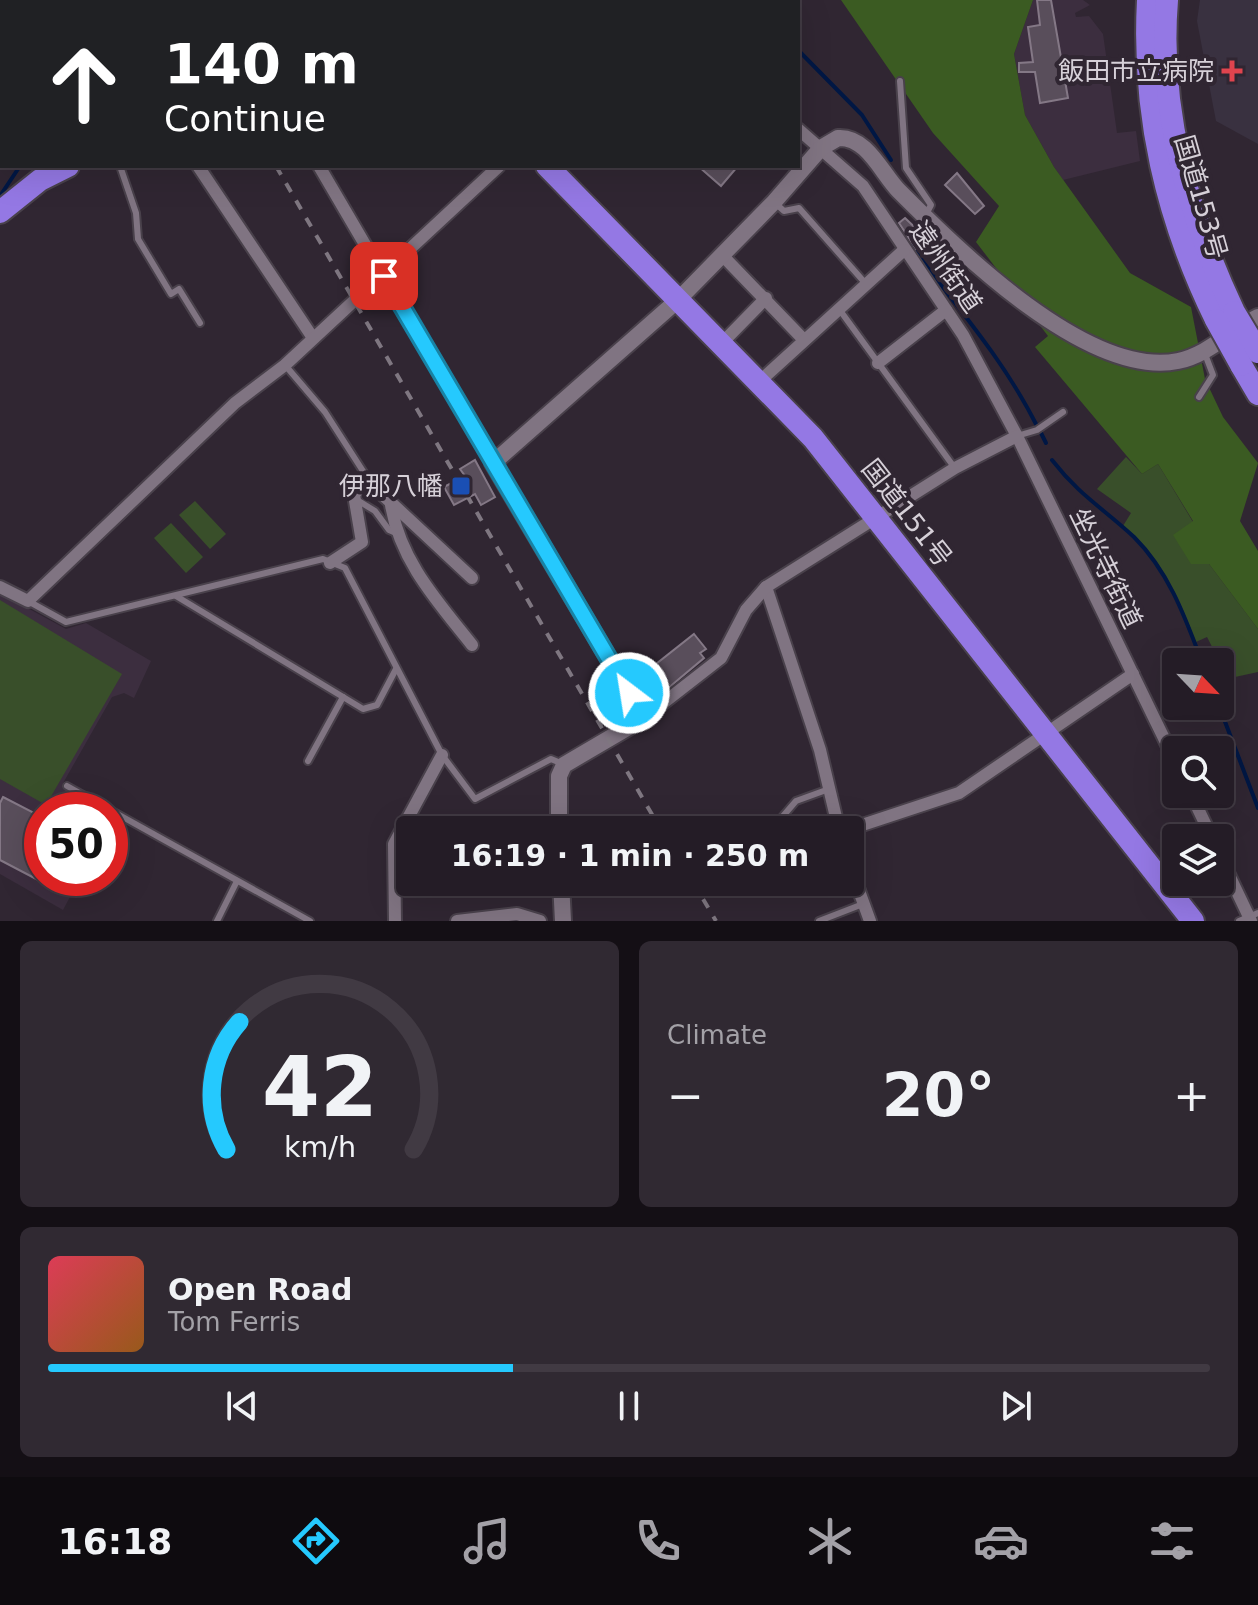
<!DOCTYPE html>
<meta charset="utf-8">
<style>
:root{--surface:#241c26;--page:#302932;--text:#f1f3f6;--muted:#a3a1a7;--line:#413a43;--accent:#25c9fe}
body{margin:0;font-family:"DejaVu Sans","Noto Sans JP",sans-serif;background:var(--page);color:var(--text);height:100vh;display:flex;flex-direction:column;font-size:30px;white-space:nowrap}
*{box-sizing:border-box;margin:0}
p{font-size:26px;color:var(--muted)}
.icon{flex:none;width:44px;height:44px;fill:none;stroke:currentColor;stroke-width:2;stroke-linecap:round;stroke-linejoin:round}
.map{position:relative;height:921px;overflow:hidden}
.sheet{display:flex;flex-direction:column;gap:20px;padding:20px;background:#140f15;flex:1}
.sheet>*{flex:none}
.banner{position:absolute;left:0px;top:0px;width:800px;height:168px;box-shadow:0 8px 32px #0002,0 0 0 2px var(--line);background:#202124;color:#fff;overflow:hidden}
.needle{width:52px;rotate:115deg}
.tools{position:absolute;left:1162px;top:648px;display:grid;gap:16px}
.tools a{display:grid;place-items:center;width:72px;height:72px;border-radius:8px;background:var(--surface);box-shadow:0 8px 32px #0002,0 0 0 2px var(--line);font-size:40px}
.speed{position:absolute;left:24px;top:792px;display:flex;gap:16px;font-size:40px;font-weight:700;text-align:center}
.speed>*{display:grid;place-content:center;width:104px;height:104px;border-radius:50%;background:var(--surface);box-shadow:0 8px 32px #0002,0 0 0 2px var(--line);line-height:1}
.speed .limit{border:12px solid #d22;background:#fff;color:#111}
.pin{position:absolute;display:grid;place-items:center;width:68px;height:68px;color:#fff;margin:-34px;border-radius:16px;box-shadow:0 4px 12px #0006}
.me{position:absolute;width:88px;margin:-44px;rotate:329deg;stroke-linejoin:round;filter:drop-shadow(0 0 6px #0008)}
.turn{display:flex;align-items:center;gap:28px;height:168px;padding:0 32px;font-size:36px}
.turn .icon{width:104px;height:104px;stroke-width:2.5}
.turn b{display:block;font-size:56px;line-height:68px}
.big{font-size:60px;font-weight:600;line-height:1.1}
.sheet .card{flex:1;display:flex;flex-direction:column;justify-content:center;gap:12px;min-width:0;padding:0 28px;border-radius:12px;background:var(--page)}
.sheet .dial{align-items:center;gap:0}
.dial svg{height:208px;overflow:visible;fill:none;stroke:var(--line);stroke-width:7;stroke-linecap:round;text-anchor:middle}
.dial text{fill:var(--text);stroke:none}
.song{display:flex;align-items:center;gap:24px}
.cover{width:96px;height:96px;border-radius:12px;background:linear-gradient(135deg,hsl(350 70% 55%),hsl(30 70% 35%))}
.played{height:8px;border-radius:4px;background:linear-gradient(90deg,var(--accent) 40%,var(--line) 40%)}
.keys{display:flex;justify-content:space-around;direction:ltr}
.heat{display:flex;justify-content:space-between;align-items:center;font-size:44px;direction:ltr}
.sheet .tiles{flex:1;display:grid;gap:20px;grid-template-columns:1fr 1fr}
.card:last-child{grid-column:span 2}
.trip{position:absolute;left:396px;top:816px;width:468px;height:80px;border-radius:8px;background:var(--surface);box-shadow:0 8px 32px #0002,0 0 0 2px var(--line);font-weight:600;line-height:80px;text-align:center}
.menu{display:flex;height:128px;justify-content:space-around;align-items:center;background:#0e0b0f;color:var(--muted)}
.menu .icon{width:56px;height:56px}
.menu .on{color:var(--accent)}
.menu b{font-size:36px;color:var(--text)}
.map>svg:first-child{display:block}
.built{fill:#3c2e3f}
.medical{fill:#393140}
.green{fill:#394f2a}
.forest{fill:#3b5b22}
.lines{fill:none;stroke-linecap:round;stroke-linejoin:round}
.stream{stroke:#001744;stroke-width:4}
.building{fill:#594e5b;stroke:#847886;stroke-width:2}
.lane-casing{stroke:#49414b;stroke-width:10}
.street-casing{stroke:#49414b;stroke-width:16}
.secondary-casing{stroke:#49414b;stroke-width:20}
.highway-casing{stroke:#49414b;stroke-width:26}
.lane{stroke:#807482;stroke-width:6}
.street{stroke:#807482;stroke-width:12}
.secondary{stroke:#807482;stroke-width:16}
.highway{stroke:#9478e4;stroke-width:22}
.rail{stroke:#7f7781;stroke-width:4;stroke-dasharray:10 10;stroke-linecap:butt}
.highway-bridge-casing{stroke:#49414b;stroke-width:26;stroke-linecap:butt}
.highway-bridge{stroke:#9478e4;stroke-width:22}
.route-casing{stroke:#1883a5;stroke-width:20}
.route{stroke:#25c9fe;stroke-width:14}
.health-dot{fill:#e0444e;stroke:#302632;stroke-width:3}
.transit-dot{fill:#1a4fb4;stroke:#302632;stroke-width:3}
.labels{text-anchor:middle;stroke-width:8;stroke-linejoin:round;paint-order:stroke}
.poi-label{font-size:26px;fill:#d6d0d8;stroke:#302632;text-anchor:end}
.street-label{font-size:26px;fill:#d6d0d8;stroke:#302632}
</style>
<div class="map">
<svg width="1258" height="921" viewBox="0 0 1258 921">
<rect width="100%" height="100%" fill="#302632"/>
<!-- built -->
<g class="built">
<polygon points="1033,0 1083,0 1090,5 1075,13 1076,17 1089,16 1103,34 1117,133 1136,131 1140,161 1063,180 1054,167 1025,115 1014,54"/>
<polygon points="0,593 66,629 86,623 151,661 134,698 124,693 112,697 62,785 105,810 42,810 42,878 80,878 63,910 0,874"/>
</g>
<!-- medical -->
<polygon class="medical" points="1200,0 1258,0 1258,144 1216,121 1197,21"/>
<!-- green -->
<g class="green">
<path d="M1126 457 1142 474 1158 464 1193 522 1209 564 1258 629V672L1235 677 1231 669 1225 672 1207 637 1196 642C1179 598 1161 556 1123 526L1131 513 1097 489Z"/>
<polygon points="195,501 226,534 210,549 179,515"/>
<polygon points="171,523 203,557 186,573 154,538"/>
<polygon points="0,600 122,674 46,805 0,779"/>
</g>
<!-- forest -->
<polygon class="forest" points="841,0 1033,0 1014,54 1025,115 1054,167 1130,273 1191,307 1205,379 1223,417 1258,463 1240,521 1258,551 1258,629 1209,564 1191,564 1173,535 1193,521 1158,464 1142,474 1035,347 1048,336 976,242 999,206 933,133"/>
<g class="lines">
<!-- stream -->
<g class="stream">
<polyline points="764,0 765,2"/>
<polyline points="192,2 194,0"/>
<polyline points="798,50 862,115 891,160"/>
<polyline points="0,196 20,166"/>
<path d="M910 245C955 304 1004 360 1037 426"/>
<polyline points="1041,433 1046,443"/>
<path d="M1052 460C1080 496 1103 508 1134 537 1169 572 1185 617 1202 662"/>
<polyline points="1219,706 1258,808"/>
</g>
</g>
<!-- building -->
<g class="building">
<polygon points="1037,0 1051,0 1068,98 1040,103 1035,72 1019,72 1019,63 1033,62 1028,27 1040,25"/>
<polygon points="698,166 738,166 721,186"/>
<polygon points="957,173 984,206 975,214 945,185"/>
<polygon points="905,218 928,240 916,249 899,223"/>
<polygon points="475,460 495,497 481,505 475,494 454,505 444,487 465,476 460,469"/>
<polygon points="694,634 706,649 700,653 704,658 667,689 651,668"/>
<polygon points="3,797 42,817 42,882 0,860 0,803"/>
</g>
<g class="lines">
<!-- lane casing -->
<g class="lane-casing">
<g id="lane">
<polyline points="272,0 273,2"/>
<polyline points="366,2 368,0"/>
<polyline points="900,81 906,168 931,205 925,216"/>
<polyline points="120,166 136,213 138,239 171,294 179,289 200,323"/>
<polyline points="774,202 784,211 799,208 866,284"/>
<polyline points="839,309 954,467"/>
<polyline points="285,365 325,412 370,482"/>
<polyline points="1199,397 1213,375 1205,354"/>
<polyline points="1017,436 1037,430 1063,412"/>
<polyline points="357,500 375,511 389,530 396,533"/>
<polyline points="176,596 363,709 377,705 396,669"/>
<polyline points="28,601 66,622 323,559 345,568 442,755 475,799 551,759 563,764"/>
<polyline points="308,761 343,697"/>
<polyline points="67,786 310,921"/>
<polyline points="771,830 796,801 829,789"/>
<path d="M573 882C588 894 618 893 633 882"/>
<polyline points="217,921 237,881"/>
<polyline points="819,921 863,904"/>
<polyline points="1239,921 1258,913"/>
</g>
</g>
<!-- street casing -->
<g class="street-casing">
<g id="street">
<polyline points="642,0 645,2"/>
<polyline points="541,2 543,0"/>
<polyline points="0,3 1,0"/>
<polyline points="798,129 863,186 963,335 1017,436 1176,763"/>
<polyline points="198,166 313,338"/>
<polyline points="319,166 493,463"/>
<polyline points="722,255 804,340"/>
<polyline points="722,343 766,298"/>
<polyline points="878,363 946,310"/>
<polyline points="760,381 904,250"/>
<path d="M391 505C400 561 438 602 472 645"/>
<polyline points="330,563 362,542 354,495 362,484 371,484 472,578"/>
<polyline points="0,587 28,601 235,403 285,365 499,166"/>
<polyline points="766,587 820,750 839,830"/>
<polyline points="644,718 721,658 746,610 766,587 955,468 1017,436"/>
<polyline points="1191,794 1212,838"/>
<polyline points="847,830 959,793 1133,674"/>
<polyline points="1220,856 1251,921"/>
<polyline points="850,866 870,921"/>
<polyline points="395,921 394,844 442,755"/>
<polyline points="457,921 517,914 540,921"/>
</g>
</g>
<!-- secondary casing -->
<g class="secondary-casing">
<g id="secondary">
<path d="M559 830V776L564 765 644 718 493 463 679 299 774 202 821 148 838 138C867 136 882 174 899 191 958 250 1088 379 1178 361 1208 355 1231 330 1258 317"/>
<polyline points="561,882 563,921"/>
</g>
</g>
<!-- highway casing -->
<g class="highway-casing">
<g id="highway">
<polyline points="384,0 386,2"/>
<path d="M1148 0C1142 114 1166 218 1216 320"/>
<path d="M1167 0C1158 110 1188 214 1234 312"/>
<polyline points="547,166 813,438 1193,921"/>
<polyline points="0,212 40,180 68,166"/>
<polyline points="1241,365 1258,394"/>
</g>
</g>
<!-- lane -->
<use href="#lane" class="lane"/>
<!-- street -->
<use href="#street" class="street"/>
<!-- secondary -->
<use href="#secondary" class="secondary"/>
<!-- highway -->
<use href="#highway" class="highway"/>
<!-- rail -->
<g class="rail">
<polyline points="134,0 137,2"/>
<polyline points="276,166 661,830"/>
<polyline points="693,882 716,921"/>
</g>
<!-- highway-bridge casing -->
<g class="highway-bridge-casing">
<g id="highway-bridge">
<polyline points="1234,312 1258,352"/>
<polyline points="1216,320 1241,365"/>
</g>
</g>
<!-- highway-bridge -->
<use href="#highway-bridge" class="highway-bridge"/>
</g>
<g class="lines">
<!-- route casing -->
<g class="route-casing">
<polyline id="route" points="384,276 629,693"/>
</g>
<!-- route -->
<use href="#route" class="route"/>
</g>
<!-- markers -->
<path class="health-dot" d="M1228 59h8v8h8v8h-8v8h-8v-8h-8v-8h8z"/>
<rect class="transit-dot" x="451" y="476" width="20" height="20" rx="4"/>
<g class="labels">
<!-- poi labels -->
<g class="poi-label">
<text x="1214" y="80">飯田市立病院</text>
<text x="443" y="495">伊那八幡</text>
</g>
<!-- street labels -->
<g class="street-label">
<text transform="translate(1201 197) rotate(74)" y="9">国道153号</text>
<text transform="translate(946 267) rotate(55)" y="9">遠州街道</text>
<text transform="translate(907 513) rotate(52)" y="9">国道151号</text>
<text transform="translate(1106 568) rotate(64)" y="9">坐光寺街道</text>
</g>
</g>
</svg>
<div class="tools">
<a><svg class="needle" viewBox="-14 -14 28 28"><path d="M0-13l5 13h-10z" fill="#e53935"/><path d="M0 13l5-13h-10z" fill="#a3a1a7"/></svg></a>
<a><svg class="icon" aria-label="search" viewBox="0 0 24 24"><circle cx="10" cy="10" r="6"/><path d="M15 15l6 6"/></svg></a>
<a><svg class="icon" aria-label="layers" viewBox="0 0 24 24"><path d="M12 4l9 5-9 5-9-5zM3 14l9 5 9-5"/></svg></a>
</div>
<div class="speed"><div class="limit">50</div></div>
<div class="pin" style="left:384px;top:276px;background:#d93025"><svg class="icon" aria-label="arrive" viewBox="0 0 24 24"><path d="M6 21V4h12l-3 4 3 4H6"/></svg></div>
<svg class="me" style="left:629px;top:693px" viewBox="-20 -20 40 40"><circle r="17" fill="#25c9fe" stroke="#fff" stroke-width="3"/><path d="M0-11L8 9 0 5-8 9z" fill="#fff"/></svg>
<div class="trip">16:19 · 1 min · 250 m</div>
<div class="banner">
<div class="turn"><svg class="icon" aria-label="ahead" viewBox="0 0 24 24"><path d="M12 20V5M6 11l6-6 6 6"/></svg><div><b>140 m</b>Continue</div></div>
</div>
</div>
<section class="sheet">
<div class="tiles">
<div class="card dial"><svg viewBox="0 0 100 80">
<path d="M14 69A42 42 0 1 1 86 69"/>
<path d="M14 69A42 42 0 0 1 19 20" stroke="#25c9fe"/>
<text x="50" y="56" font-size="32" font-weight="700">42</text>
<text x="50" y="72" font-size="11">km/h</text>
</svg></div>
<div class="card"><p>Climate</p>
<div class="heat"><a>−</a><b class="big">20°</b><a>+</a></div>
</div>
<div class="card">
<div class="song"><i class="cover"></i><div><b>Open Road</b><p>Tom Ferris</p></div></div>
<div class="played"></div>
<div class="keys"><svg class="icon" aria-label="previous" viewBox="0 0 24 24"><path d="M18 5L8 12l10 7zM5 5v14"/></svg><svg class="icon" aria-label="pause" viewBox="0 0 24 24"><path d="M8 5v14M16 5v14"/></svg><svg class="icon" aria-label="next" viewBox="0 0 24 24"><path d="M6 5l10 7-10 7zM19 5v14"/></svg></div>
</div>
</div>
</section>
<nav class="menu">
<b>16:18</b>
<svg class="icon on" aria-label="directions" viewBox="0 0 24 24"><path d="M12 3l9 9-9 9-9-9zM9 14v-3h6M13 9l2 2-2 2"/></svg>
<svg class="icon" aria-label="music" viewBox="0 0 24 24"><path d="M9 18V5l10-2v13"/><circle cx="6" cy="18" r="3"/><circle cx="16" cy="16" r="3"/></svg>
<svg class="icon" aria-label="phone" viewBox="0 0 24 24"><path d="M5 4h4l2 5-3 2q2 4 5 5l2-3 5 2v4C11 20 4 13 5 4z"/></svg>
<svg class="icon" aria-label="climate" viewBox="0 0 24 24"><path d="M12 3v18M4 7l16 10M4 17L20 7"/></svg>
<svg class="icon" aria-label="car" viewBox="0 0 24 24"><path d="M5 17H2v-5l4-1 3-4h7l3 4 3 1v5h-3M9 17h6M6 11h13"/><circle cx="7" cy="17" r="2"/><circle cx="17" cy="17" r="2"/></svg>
<svg class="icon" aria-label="filters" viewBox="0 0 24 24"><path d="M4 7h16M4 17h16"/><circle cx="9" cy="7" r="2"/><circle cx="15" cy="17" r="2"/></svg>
</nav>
